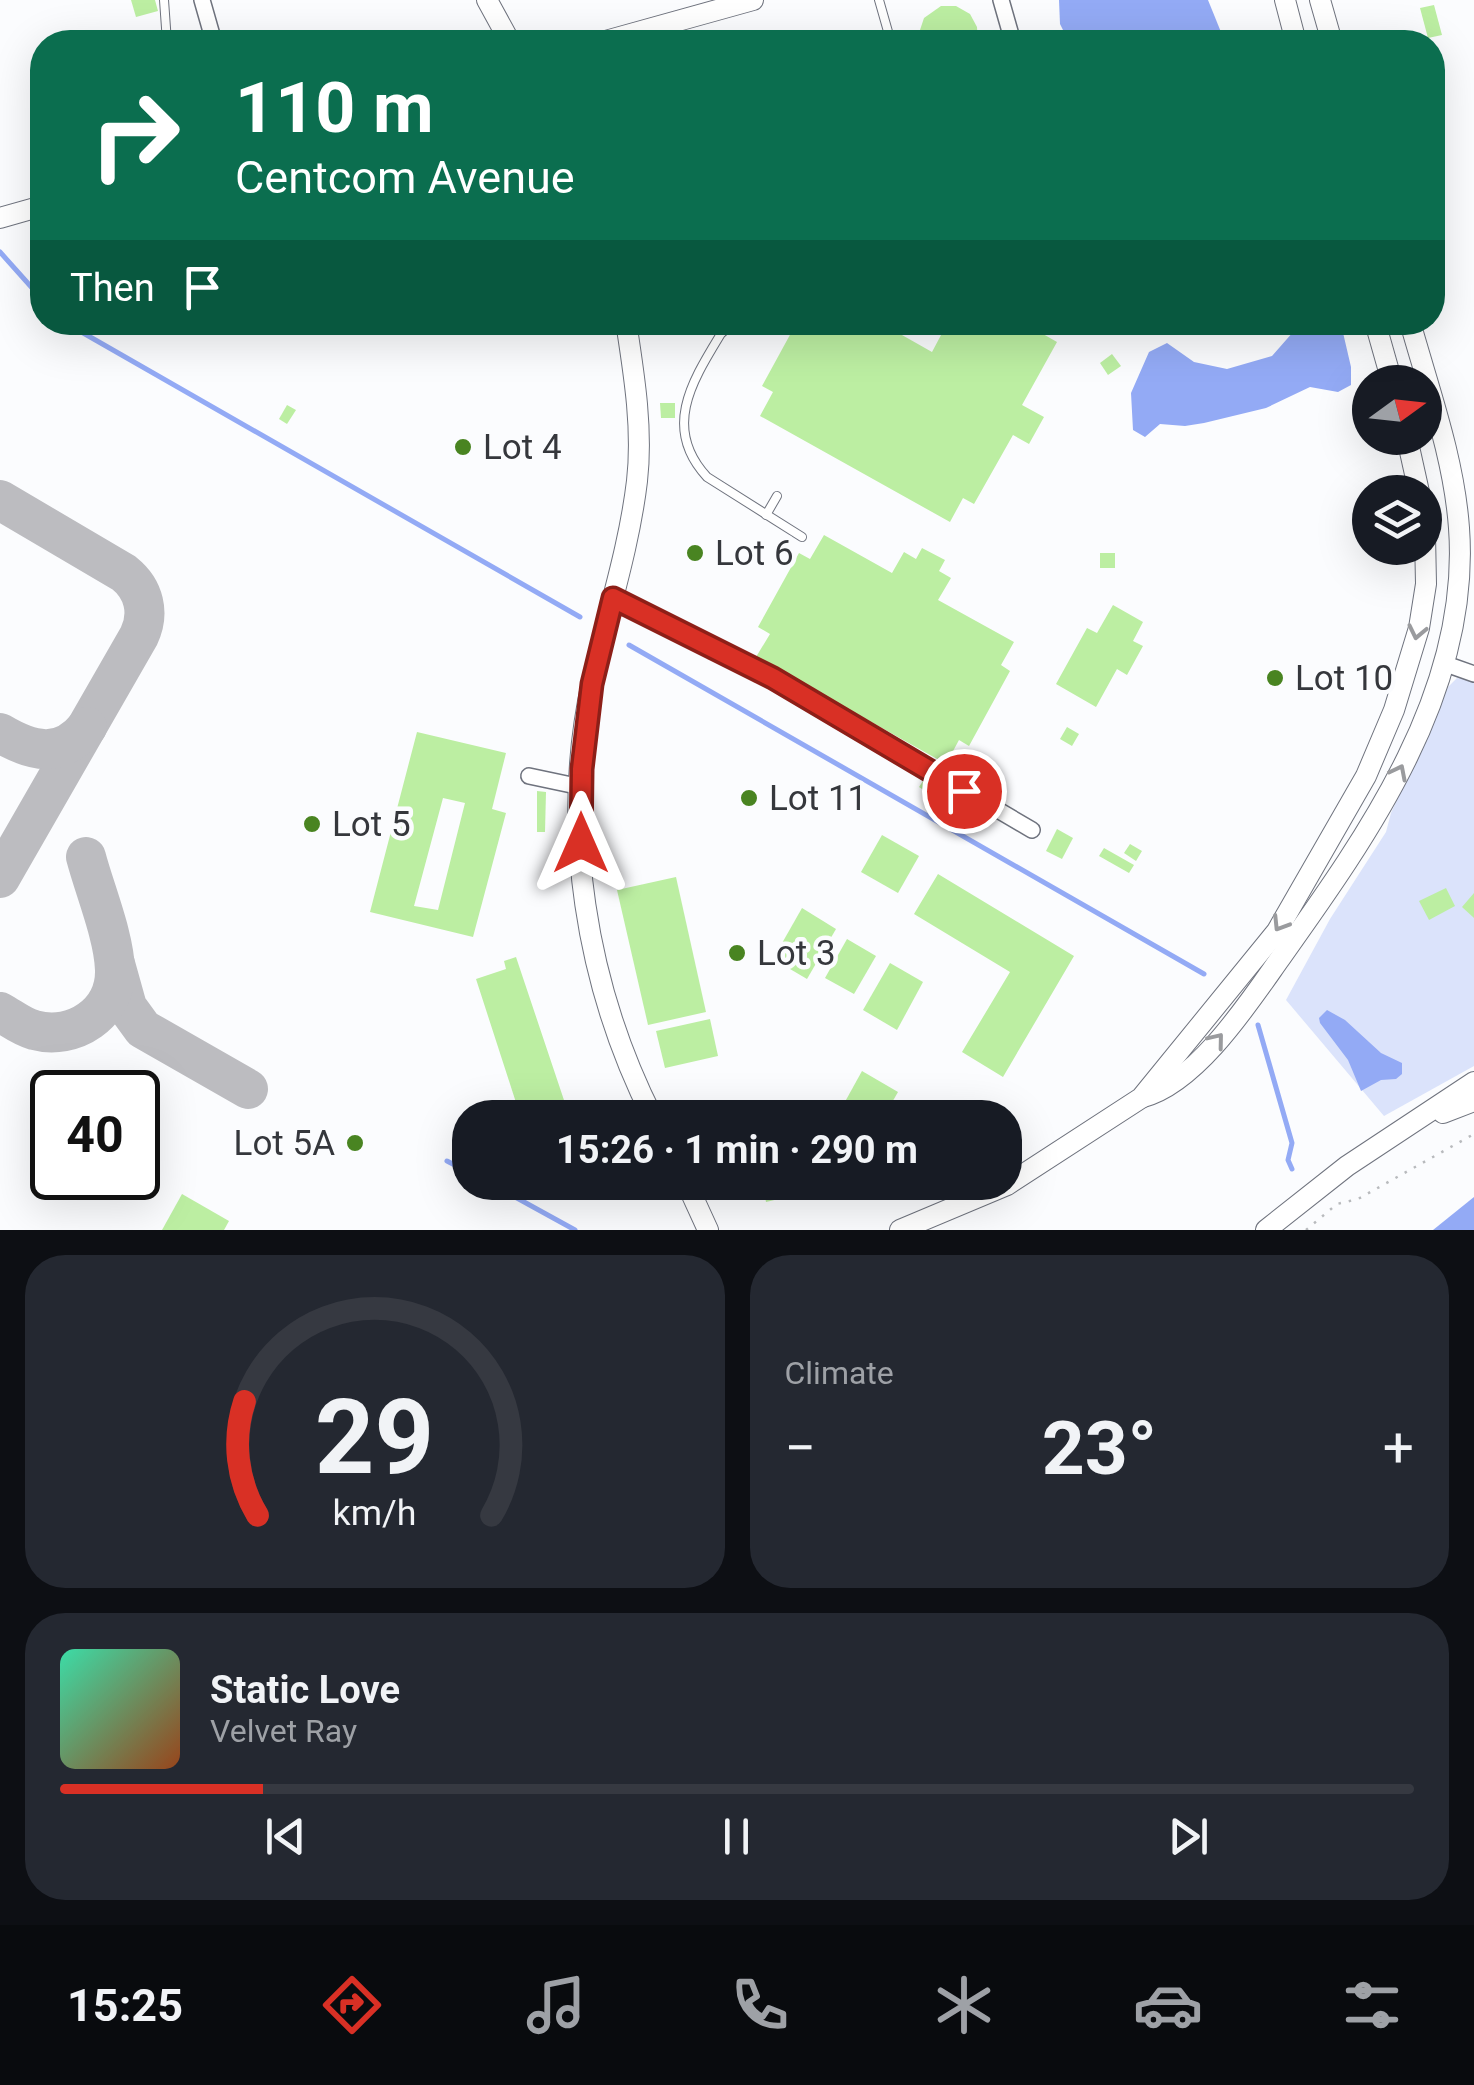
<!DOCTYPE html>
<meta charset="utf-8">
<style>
:root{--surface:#171b24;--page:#242831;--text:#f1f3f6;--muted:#9ea1a6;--line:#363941;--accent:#d93025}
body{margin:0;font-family:Roboto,sans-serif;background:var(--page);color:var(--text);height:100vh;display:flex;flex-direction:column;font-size:38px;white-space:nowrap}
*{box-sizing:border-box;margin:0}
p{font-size:32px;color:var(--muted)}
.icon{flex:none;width:55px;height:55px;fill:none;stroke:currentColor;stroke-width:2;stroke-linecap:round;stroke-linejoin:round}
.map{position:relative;height:1230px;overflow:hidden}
.panel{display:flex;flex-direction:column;gap:25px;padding:25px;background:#0d0f14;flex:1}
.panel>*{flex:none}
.top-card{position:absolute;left:30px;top:30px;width:1415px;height:305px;border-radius:40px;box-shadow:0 10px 40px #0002;background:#0b6e4f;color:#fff;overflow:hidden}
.needle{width:65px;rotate:75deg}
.controls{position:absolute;left:1352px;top:365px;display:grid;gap:20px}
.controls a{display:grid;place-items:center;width:90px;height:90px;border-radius:50%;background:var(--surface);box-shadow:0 10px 40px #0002;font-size:50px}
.speed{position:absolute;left:30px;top:1070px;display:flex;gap:20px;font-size:50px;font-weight:700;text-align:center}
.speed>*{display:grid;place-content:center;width:130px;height:130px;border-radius:50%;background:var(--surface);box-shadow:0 10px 40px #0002;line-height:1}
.speed .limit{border:5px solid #111;border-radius:15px;background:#fff;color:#111}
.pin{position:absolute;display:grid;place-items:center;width:85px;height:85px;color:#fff;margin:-42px;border:5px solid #fff;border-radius:50%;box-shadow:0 2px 10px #0007}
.me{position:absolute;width:110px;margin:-55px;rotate:0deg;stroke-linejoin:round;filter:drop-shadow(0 0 8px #0008)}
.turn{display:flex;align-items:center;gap:35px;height:210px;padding:0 40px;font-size:45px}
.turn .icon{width:130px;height:130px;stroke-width:2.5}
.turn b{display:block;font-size:70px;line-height:85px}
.then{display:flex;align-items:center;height:95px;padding:0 40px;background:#0003;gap:20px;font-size:38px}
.big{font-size:75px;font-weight:700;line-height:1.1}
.panel .widget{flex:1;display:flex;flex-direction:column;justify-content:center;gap:15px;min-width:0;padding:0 35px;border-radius:40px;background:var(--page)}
.panel .dial{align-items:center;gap:0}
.dial svg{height:260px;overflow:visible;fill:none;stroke:var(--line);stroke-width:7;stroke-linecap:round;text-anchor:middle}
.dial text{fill:var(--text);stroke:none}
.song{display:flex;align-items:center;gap:30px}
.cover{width:120px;height:120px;border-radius:15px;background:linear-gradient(135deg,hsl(160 70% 55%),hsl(20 70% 35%))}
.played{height:10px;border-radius:5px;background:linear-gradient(90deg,var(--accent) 15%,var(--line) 15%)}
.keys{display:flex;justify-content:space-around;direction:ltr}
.heat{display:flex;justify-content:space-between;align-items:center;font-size:55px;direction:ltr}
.panel .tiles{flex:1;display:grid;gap:25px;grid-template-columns:1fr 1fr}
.widget:last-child{grid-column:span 2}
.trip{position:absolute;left:452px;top:1100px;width:570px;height:100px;border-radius:40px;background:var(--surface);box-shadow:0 10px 40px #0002;font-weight:700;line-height:100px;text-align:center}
.menu{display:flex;height:160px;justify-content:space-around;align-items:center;background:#090b0e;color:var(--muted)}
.menu .icon{width:70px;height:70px}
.menu .on{color:var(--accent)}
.menu b{font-size:45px;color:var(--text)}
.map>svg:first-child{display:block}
.green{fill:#dbe3fb}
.water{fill:#93aaf5}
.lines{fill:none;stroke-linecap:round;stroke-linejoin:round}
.stream{stroke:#93aaf5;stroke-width:5}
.taxiway{stroke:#bcbcc0;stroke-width:40}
.building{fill:#bceea2;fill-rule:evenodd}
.lane-casing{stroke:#6f737e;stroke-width:10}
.street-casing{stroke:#6f737e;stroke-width:18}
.secondary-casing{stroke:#6f737e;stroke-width:22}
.path{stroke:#b8babd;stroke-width:2.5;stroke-dasharray:2.5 8;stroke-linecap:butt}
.lane{stroke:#fff;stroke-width:8}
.street{stroke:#fff;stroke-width:15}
.secondary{stroke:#fff;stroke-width:20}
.oneway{stroke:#9a9b9e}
.route-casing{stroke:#8d1f18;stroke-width:25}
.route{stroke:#d93025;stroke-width:18}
.poi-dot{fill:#498421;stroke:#fbfcfe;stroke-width:4}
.labels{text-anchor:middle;stroke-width:9;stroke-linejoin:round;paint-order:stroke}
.poi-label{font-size:35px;fill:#35373c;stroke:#fbfcfe;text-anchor:start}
</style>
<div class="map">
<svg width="1474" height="1230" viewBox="0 0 1474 1230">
<rect width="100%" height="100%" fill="#fbfcfe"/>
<!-- green -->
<polygon class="green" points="1457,678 1474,681 1474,1066 1384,1116 1286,1000 1330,919 1386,832 1391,813 1448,687"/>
<!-- water -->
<g class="water">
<polygon points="1059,0 1208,0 1225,42 1069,42 1060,24"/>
<polygon points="1301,323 1341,324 1351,367 1351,385 1338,392 1310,387 1266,408 1204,423 1185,426 1160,424 1145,437 1133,430 1131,393 1149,352 1167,343 1194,362 1227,369 1272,356"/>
<polygon points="1327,1010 1345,1020 1381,1053 1402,1063 1402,1074 1396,1079 1381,1080 1361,1091 1348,1060 1320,1023 1319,1018"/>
<polygon points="1474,1197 1474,1230 1433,1230"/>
</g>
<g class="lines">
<!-- stream -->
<g class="stream">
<polyline points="0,252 42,299"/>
<polyline points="64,322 580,617"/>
<polyline points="629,645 1204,974"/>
<polyline points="1258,1025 1292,1143 1288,1160 1292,1169"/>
<polyline points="447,1161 470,1173"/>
<polyline points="488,1182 575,1230"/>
</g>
<!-- taxiway -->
<g class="taxiway">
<path d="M0 500 124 573C144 589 150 613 139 636L0 878"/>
<path d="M0 733C32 752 61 759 87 727"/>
<polyline points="115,964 127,1007 143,1029 248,1089"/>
<path d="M0 1012C11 1018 22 1027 34 1030 74 1041 116 1013 115 970 114 936 95 891 86 857"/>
</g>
</g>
<!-- building -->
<g class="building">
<polygon points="131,0 155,0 158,11 136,17"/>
<polygon points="1434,5 1442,35 1428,38 1420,8"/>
<polygon points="941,6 956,6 970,14 977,27 978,42 920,42 919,33 924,18"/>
<polygon points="797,322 879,322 932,352 948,322 1022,322 1057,342 1022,405 1044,417 1029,444 1013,435 974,504 963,498 950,522 760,416 773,392 762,386"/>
<polygon points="1112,354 1121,366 1108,375 1100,363"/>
<polygon points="660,403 675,403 675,418 661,418"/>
<polygon points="287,405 296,410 287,424 279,419"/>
<polygon points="824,535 892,573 904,552 916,559 922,548 945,560 939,571 951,578 938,600 1014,642 1001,665 1010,671 969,746 959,740 946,764 756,657 770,634 758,627 799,553 810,559"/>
<rect x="1100" y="553" width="15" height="15"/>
<polygon points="1113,605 1143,622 1133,641 1143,646 1127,675 1117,669 1096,707 1056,684 1087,628 1097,633"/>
<polygon points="1067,727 1079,734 1072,746 1060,739"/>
<path d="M417 732 506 753 492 809 506 813 473 937 370 912ZM443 798 465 803 438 910 414 906Z"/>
<polygon points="927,775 939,783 931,795 919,787"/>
<polygon points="537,791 546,792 545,832 537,832"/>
<polygon points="1057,829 1073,838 1062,859 1046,851"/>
<polygon points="882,835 919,856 898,893 861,872"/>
<polygon points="1130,844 1142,851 1136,861 1124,853"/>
<polygon points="1104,848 1134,865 1129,873 1099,856"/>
<polygon points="938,874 1074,956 1003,1077 962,1052 1010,972 914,914"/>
<polygon points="676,877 706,1012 648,1025 617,890"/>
<polygon points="1446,888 1455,906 1429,920 1419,901"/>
<polygon points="1474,893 1474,918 1462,907"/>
<polygon points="802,908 836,929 807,979 773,959"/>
<polygon points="847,939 876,956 854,994 825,978"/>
<polygon points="516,957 570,1118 521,1118 476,979 506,969 504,961"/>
<polygon points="890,963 923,982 897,1030 863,1010"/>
<polygon points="710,1019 718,1056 665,1068 656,1031"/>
<polygon points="862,1071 898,1092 883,1118 836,1118"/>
<polygon points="762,1182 824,1182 825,1188 766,1202"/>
<polygon points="182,1194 229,1221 224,1230 162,1230"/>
</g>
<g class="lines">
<!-- lane casing -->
<g class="lane-casing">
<g id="lane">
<polyline points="164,0 167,42"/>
<polyline points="879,0 891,42"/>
<polyline points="707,322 723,332"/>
<path d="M728 322C698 373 658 424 707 477L802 537"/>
<polyline points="766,515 777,496"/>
</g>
</g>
<!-- street casing -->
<g class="street-casing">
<g id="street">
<polyline points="202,0 214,42"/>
<polyline points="1001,0 1013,42"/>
<polyline points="613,599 773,678 1032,830"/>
<polyline points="1443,663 1474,674"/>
<polyline points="529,776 581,787"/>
</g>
</g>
<!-- secondary casing -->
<g class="secondary-casing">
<g id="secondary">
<polyline points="487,0 510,42"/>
<polyline points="1285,0 1296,42"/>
<polyline points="1320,0 1332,42"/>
<polyline points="602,42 753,0"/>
<polyline points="0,218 42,206"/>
<path d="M626 322C634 374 643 429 637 481 629 549 607 615 592 682 560 827 586 986 653 1118"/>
<polyline points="1375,322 1392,382"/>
<polyline points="1407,438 1419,492"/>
<path d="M1143 1097C1196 1083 1248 1004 1279 960 1368 835 1471 691 1459 528 1454 458 1429 390 1410 322"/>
<polyline points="1443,1113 1474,1101"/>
<polyline points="686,1182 708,1230"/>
<polyline points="900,1230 1007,1185 1141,1098 1277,931 1366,776 1394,710 1419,628 1426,584 1425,535"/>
<polyline points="1266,1230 1347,1166 1474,1082"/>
</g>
</g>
<!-- path -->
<polyline class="path" points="1306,1230 1337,1204 1358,1199 1474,1134"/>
<!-- lane -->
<use href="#lane" class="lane"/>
<!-- street -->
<use href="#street" class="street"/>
<!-- secondary -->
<use href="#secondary" class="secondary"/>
</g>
<!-- one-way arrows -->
<defs><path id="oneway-chevron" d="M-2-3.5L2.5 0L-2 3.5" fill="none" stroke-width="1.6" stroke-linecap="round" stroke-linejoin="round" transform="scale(2.5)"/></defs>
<g class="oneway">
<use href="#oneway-chevron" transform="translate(1417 632) rotate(102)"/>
<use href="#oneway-chevron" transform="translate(1399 772) rotate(-63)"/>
<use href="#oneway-chevron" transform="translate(1280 924) rotate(122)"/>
<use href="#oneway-chevron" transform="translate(1217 1040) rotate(-51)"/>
</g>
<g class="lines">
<!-- route casing -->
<g class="route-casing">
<polyline id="route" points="581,843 582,769 592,684 613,598 773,678 964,791"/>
</g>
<!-- route -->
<use href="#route" class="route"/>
</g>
<!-- markers -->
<g class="poi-dot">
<circle cx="463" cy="447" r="10"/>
<circle cx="695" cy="553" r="10"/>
<circle cx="1275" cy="678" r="10"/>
<circle cx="749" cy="798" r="10"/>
<circle cx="312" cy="824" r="10"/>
<circle cx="737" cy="953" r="10"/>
<circle cx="355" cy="1143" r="10"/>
</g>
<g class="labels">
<!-- poi labels -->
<g class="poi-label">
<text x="483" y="459">Lot 4</text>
<text x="715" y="565">Lot 6</text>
<text x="1295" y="690">Lot 10</text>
<text x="769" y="810">Lot 11</text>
<text x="332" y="836">Lot 5</text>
<text x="757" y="965">Lot 3</text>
<text x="335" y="1155" text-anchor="end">Lot 5A</text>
</g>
</g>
</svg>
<div class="controls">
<a><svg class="needle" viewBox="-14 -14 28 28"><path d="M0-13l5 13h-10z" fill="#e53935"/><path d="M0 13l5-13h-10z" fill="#9ea1a6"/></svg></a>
<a><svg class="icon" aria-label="layers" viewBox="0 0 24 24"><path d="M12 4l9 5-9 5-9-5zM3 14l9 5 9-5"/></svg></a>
</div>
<div class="speed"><div class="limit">40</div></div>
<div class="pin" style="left:964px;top:791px;background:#d93025"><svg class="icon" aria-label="arrive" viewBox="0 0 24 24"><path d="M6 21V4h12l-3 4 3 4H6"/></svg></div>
<svg class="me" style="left:581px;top:843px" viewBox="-20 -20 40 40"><path d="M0-17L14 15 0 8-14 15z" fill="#d93025" stroke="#fff" stroke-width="4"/></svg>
<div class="trip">15:26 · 1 min · 290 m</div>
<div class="top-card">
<div class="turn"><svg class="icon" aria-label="right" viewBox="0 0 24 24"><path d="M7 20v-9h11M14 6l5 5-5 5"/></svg><div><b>110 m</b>Centcom Avenue</div></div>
<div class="then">Then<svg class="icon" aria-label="arrive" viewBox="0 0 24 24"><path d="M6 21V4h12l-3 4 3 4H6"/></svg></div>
</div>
</div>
<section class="panel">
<div class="tiles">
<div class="widget dial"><svg viewBox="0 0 100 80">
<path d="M14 69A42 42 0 1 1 86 69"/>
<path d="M14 69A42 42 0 0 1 10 34" stroke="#d93025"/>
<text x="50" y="56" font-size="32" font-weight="700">29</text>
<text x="50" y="72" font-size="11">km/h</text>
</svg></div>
<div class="widget"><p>Climate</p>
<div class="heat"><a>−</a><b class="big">23°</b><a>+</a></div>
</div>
<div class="widget">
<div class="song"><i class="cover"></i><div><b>Static Love</b><p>Velvet Ray</p></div></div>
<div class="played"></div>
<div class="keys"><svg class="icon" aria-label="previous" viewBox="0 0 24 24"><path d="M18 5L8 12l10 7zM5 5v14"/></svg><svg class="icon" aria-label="pause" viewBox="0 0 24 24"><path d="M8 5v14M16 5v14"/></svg><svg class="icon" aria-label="next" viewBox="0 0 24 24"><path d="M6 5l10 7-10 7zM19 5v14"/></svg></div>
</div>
</div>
</section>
<nav class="menu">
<b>15:25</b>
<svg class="icon on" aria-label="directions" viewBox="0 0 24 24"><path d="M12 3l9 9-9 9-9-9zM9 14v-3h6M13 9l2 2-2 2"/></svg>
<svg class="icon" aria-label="music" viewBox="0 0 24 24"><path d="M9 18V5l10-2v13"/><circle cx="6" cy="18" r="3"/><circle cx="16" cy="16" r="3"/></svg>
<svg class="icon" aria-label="phone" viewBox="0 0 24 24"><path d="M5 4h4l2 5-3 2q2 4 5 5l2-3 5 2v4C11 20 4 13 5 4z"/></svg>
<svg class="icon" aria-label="climate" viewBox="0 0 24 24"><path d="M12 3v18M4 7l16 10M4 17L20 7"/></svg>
<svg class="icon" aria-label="car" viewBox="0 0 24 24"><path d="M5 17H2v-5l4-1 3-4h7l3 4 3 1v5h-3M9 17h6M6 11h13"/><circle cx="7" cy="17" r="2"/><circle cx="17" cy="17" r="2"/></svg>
<svg class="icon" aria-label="filters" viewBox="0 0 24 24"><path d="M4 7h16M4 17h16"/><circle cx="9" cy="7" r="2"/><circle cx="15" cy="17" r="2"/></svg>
</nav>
